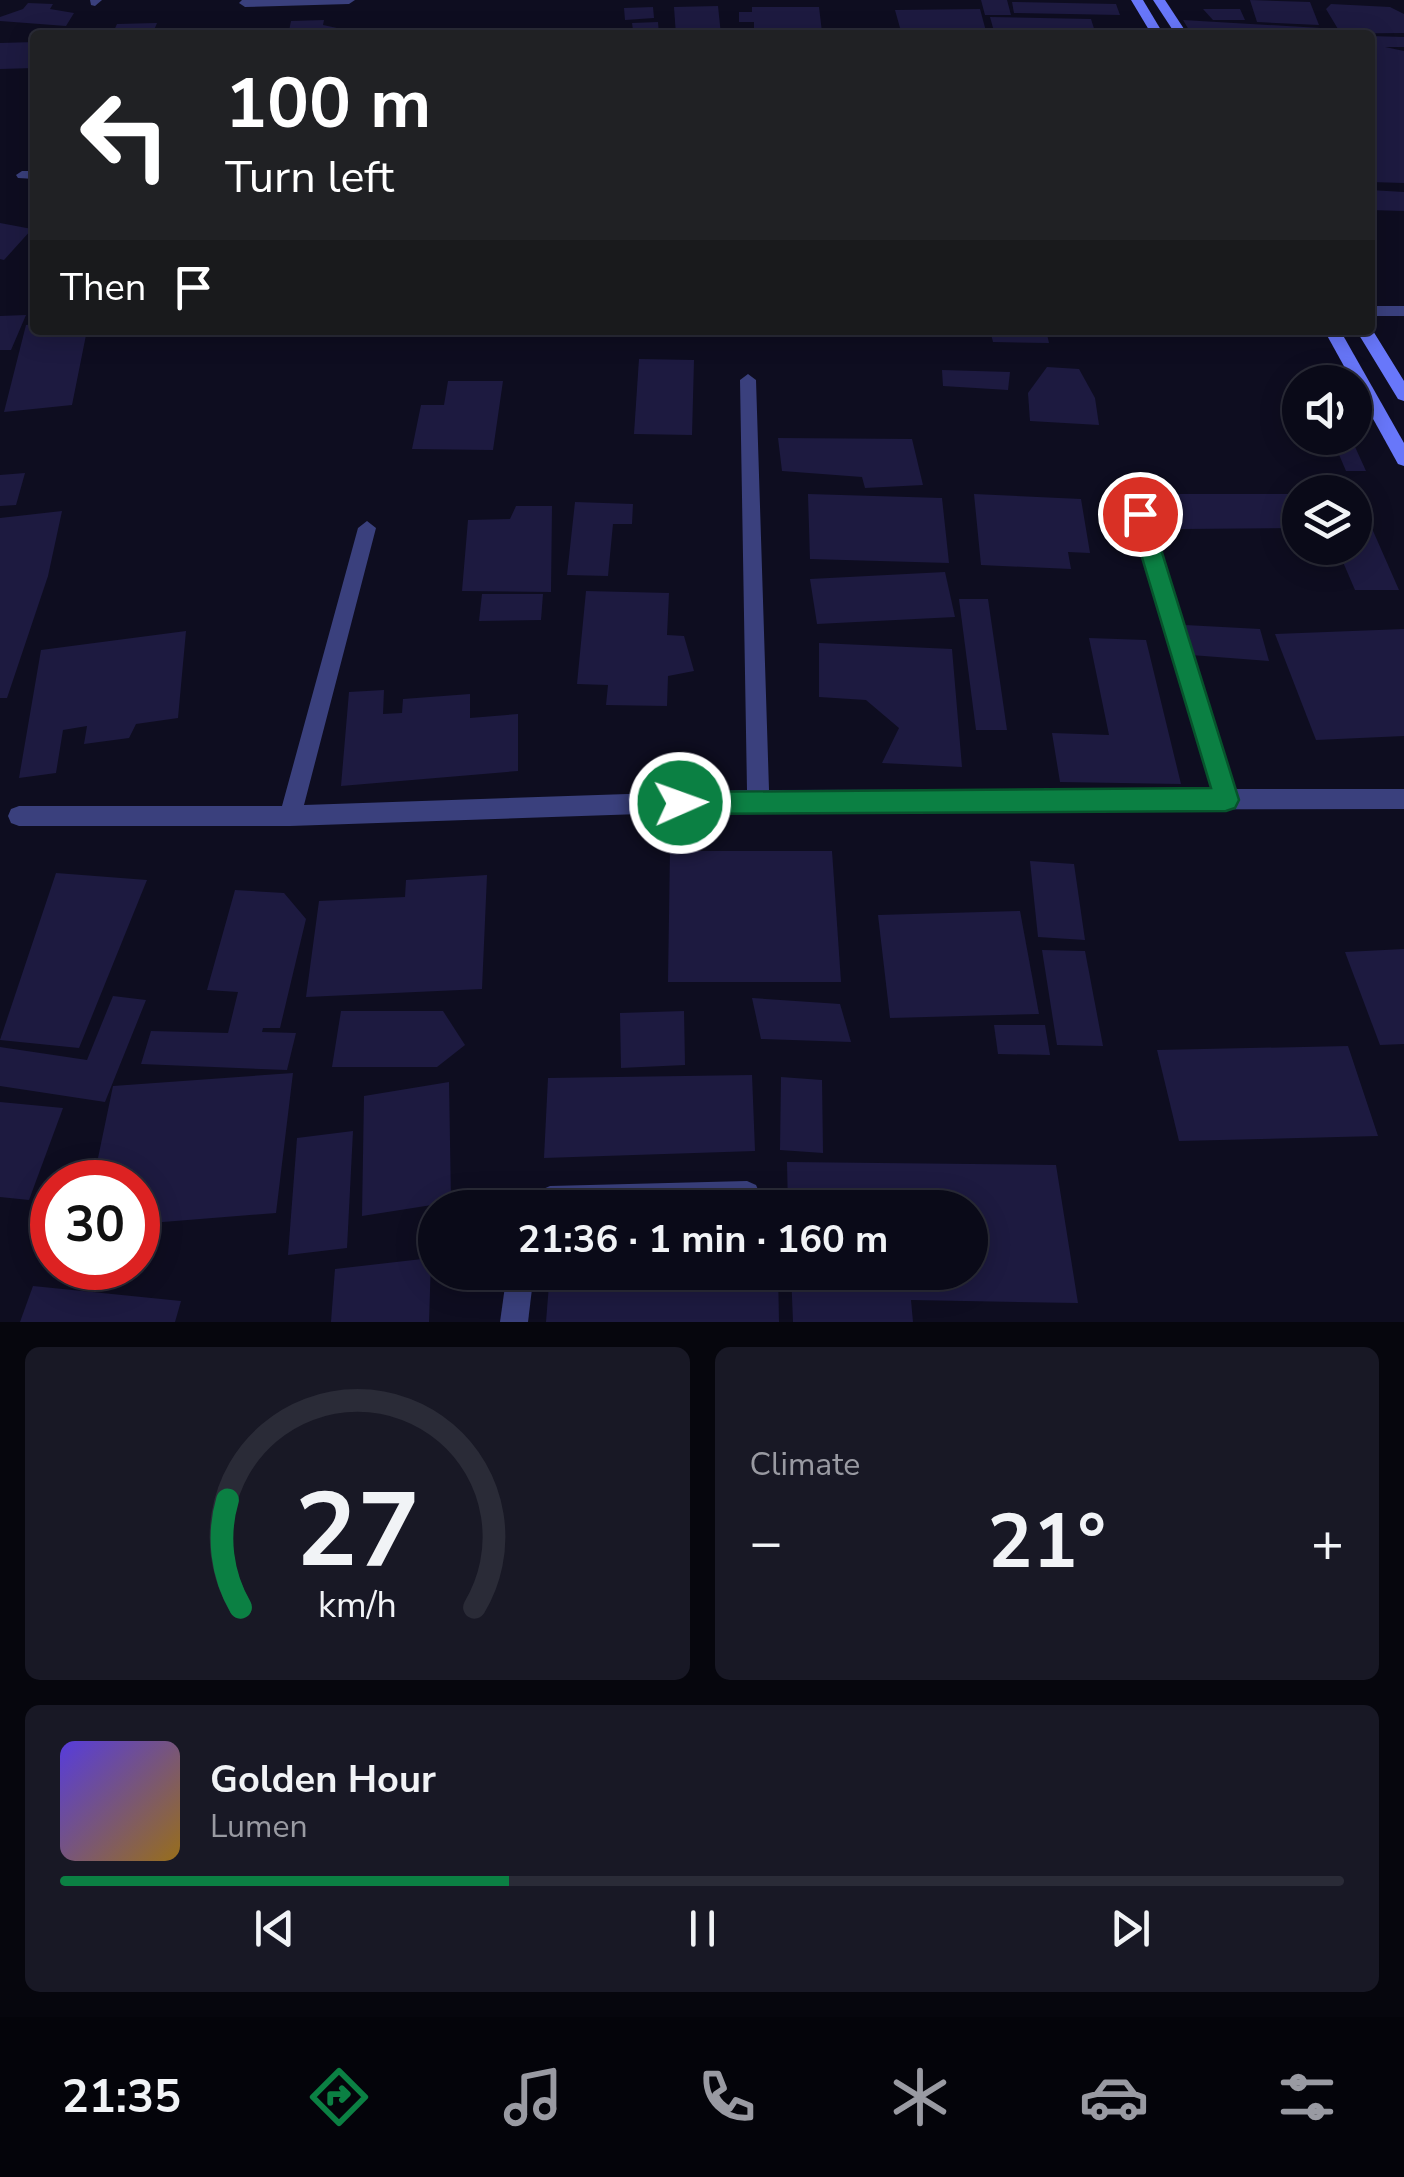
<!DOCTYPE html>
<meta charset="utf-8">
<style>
:root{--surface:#0a0a18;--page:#181825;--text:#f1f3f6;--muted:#999aa2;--line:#2a2b37;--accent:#0b8043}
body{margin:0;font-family:"Nunito Sans",sans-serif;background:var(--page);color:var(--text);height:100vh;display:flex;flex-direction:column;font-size:38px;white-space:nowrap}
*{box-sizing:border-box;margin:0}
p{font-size:32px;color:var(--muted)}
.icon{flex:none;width:55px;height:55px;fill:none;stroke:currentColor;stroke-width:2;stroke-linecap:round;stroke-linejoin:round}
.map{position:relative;height:1322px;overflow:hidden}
.drawer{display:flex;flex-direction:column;gap:25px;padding:25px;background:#06060d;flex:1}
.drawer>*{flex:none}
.banner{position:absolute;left:30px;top:30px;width:1345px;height:305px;border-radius:10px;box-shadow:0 5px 25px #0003,0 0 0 2px var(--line);background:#202124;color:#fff;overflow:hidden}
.controls{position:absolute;left:1282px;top:365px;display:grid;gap:20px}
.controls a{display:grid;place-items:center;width:90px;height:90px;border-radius:50%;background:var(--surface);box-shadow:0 5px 25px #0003,0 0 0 2px var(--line);font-size:50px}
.speed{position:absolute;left:30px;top:1160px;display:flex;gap:20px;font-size:50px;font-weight:700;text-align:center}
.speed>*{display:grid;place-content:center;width:130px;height:130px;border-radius:50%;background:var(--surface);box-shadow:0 5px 25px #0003,0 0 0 2px var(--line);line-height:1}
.speed .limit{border:15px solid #d22;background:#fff;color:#111}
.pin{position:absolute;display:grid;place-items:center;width:85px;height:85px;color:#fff;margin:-42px;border:5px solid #fff;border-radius:50%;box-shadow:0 2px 10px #0007}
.me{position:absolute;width:110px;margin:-55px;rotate:88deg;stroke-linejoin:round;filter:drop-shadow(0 0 8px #0008)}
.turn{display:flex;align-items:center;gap:35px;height:210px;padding:0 30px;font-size:45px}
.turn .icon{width:130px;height:130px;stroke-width:2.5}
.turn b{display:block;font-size:70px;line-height:85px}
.then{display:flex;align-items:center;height:95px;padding:0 30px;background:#0003;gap:20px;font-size:38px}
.big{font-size:75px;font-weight:700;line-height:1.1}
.drawer .tile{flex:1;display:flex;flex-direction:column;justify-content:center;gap:15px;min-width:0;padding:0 35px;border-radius:15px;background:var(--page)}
.drawer .dial{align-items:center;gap:0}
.dial svg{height:260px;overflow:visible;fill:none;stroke:var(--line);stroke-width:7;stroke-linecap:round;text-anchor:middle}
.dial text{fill:var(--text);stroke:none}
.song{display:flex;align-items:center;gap:30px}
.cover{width:120px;height:120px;border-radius:15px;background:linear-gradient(135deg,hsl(250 70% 55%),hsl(40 70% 35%))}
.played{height:10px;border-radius:5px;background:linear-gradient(90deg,var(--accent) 35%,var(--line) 35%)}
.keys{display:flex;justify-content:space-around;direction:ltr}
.heat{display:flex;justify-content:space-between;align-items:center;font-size:55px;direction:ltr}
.drawer .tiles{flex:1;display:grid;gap:25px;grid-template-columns:1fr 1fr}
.tile:last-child{grid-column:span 2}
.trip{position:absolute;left:418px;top:1190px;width:570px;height:100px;border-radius:50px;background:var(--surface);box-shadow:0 5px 25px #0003,0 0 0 2px var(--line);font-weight:700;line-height:100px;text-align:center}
.tab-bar{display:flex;height:160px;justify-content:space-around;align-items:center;background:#04040a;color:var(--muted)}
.tab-bar .icon{width:70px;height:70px}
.tab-bar .current{color:var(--accent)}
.tab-bar b{font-size:45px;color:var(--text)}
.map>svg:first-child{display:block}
.building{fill:#1d1a40}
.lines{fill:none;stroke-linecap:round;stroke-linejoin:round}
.service{fill:#3a407d;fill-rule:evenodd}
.minor{fill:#3a407d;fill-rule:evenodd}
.secondary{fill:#6877fa;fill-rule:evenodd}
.route{fill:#0b8043;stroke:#07532c;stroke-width:2.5}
</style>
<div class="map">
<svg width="1404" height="1322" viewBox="0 0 1404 1322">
<rect width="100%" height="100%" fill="#0e0d20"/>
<!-- building -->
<g class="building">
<polygon points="981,0 1007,0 1011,15 985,15"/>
<polygon points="1250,0 1310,2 1319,25 1257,22"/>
<polygon points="1012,2 1116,4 1120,15 1014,13"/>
<polygon points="28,3 53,4 50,9 74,13 66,26 0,21 0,17 23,9"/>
<polygon points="1331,4 1390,7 1404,14 1404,33 1192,35 1183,20 1338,29 1326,9"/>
<polygon points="718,6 721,35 676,35 674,7"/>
<polygon points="653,7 654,18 625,20 624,8"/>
<polygon points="752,7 819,7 822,32 754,31 754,22 739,22 739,12 752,12"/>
<polygon points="980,9 987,35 902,35 895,10"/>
<polygon points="1203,9 1240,9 1245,20 1213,20"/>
<polygon points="990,17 1091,19 1096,35 995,35"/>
<polygon points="324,20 323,25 337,28 336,35 270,35 270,32 289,31 291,21"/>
<polygon points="658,22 659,35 583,35 583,31 633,30 632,23"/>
<polygon points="157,23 152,35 112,35 117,24"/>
<polygon points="1370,36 1404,37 1404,47 1385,47 1404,51 1404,183 1370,182"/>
<polygon points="35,42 35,68 0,69 0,43"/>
<polygon points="1370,190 1404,192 1404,211 1370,210"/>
<polygon points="0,223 32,229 4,260 0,259"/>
<polygon points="26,315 11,350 0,350 0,316"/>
<polygon points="35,324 35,330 87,330 72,405 4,412 26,325"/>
<polygon points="990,330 1046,330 1049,343 993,342"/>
<polygon points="639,359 694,360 692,435 634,434"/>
<polygon points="1047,367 1079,369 1095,398 1099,425 1030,421 1028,393"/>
<polygon points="942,370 1010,372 1008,390 943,386"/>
<polygon points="448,381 503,381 493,450 412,449 421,405 444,405"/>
<polygon points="778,438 912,439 923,485 865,488 862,477 782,471"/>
<polygon points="1332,438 1351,438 1366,471 1346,471"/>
<polygon points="25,473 16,505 0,506 0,475"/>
<polygon points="808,494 942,498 949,563 810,559"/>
<polygon points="974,494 1081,499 1090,553 1068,552 1071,569 981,565"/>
<polygon points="1170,494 1296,494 1300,528 1181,529"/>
<polygon points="575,502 633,504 632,524 613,524 608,576 567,575"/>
<polygon points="516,506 552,506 551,592 462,591 468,520 510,519"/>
<polygon points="62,511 48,576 7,698 0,698 0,518"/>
<polygon points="1355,524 1370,524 1399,590 1355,590 1337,548 1355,548"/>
<polygon points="945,572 955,617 817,624 810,579"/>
<polygon points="586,591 669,593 667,635 684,636 694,671 668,676 667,706 606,705 608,685 577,684"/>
<polygon points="482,594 543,594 541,620 479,621"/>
<polygon points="959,599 988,599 1007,730 976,730"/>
<polygon points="1185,625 1260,629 1269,661 1191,655"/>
<polygon points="1404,629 1404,736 1316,740 1275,634"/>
<polygon points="186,631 178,718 136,724 129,738 84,744 87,726 63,730 56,773 19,778 41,650"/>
<polygon points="1089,638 1146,640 1181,784 1060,782 1052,733 1109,735"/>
<polygon points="819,643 952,649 962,767 882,763 899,728 866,700 819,697"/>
<polygon points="384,690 383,714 402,713 403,699 470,694 470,718 518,714 518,771 341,786 349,692"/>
<polygon points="670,851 832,851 841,982 668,982"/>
<polygon points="1030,861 1074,864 1085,940 1038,937"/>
<polygon points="56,873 147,880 79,1048 0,1040"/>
<polygon points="487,875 482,989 306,997 319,901 405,897 406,880"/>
<polygon points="235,890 284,893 306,919 280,1028 263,1028 262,1032 296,1033 287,1070 141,1064 151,1031 228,1033 238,992 207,990"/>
<polygon points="1020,911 1039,1014 890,1018 878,915"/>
<polygon points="1404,949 1404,1044 1380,1045 1345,952"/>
<polygon points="1042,950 1085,951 1103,1046 1057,1045"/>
<polygon points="113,996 146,1000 105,1102 0,1086 0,1047 87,1060"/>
<polygon points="752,998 840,1004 851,1042 761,1039"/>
<polygon points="341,1011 443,1011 465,1045 437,1067 332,1067"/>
<polygon points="684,1011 685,1065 621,1068 620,1013"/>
<polygon points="994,1025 1045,1025 1050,1055 998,1054"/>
<polygon points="1348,1046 1378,1136 1179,1141 1157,1050"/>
<polygon points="293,1073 276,1213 138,1224 138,1182 93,1182 113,1086"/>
<polygon points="752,1075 755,1151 544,1158 548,1078"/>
<polygon points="781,1077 822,1080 823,1153 780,1150"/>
<polygon points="449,1082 451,1202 362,1216 364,1096"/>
<polygon points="0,1102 63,1108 29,1200 0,1197"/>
<polygon points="353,1131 347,1248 288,1255 297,1138"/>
<polygon points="787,1162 1056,1165 1078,1303 911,1300 913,1322 793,1322 791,1272 970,1272 970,1208 788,1208"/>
<polygon points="431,1258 429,1322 331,1322 335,1269"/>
<polygon points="550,1272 778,1272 779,1322 546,1322"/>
<polygon points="33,1286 181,1301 175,1322 20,1322"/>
</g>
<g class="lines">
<!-- service -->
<g class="service">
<polygon points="22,171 35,171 35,179 18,178 16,175"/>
<rect x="1370" y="306" width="34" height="10"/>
</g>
<!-- minor -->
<g class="minor">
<polygon points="90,0 102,0 95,6 91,5"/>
<polygon points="242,0 355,0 349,4 245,7 239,3"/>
<polygon points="748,374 756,380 769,790 1212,789 1131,514 1140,507 1149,514 1234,789 1404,789 1404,809 758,810 290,826 19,826 11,823 8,816 11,809 19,806 282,806 358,528 367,521 376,528 304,805 747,790 740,380"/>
<polygon points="747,1181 756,1185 760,1194 756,1203 747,1207 528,1208 541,1190 550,1186"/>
<polygon points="507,1272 534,1272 528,1322 500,1322"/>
</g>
<!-- secondary -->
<g class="secondary">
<polygon points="1131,0 1143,0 1164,35 1152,35"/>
<polygon points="1153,0 1165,0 1188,35 1176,35"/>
<polygon points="1370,326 1404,381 1404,401 1398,399 1356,330 1370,330"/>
<polygon points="1324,330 1340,330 1404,443 1404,466 1398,464"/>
</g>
</g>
<!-- route -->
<polygon class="route" points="1140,505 1150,514 1239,800 1235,808 1226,811 680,814 672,811 668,803 672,795 680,792 1211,788 1129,514"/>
</svg>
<div class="controls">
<a><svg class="icon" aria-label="sound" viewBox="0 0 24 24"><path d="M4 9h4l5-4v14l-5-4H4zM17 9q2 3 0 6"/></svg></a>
<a><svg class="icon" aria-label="layers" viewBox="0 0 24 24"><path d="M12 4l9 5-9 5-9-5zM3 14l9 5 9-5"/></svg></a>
</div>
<div class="speed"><div class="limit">30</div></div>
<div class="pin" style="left:1140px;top:514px;background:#d93025"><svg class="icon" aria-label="arrive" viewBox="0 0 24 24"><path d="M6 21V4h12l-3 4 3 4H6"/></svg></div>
<svg class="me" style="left:680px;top:803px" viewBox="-20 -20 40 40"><circle r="17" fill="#0b8043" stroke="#fff" stroke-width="3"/><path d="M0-11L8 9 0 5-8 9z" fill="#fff"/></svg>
<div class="trip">21:36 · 1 min · 160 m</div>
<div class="banner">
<div class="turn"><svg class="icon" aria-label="left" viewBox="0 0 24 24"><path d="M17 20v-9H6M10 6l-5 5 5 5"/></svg><div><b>100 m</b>Turn left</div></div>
<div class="then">Then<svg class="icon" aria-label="arrive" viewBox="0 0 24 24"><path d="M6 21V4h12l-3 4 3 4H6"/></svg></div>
</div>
</div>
<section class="drawer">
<div class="tiles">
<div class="tile dial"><svg viewBox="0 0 100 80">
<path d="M14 69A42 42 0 1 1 86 69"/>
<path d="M14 69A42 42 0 0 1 10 36" stroke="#0b8043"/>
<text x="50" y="56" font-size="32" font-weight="700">27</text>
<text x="50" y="72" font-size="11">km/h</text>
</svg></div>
<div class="tile"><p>Climate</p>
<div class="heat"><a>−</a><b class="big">21°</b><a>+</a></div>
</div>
<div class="tile">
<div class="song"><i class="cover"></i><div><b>Golden Hour</b><p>Lumen</p></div></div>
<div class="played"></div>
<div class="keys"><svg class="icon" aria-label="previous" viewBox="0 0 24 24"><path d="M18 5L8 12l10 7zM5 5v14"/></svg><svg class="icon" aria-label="pause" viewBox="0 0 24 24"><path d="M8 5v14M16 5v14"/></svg><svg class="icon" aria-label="next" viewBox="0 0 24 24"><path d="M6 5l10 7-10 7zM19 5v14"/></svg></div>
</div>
</div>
</section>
<nav class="tab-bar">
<b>21:35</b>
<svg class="icon current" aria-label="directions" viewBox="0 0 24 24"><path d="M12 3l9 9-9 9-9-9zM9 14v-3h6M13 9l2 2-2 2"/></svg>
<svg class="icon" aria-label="music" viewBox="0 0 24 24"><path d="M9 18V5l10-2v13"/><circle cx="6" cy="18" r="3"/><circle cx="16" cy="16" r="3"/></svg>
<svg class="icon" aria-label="phone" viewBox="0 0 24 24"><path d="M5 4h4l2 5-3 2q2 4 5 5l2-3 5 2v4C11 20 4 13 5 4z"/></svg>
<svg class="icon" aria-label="climate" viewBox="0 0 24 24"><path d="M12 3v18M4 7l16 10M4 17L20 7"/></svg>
<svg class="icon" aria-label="car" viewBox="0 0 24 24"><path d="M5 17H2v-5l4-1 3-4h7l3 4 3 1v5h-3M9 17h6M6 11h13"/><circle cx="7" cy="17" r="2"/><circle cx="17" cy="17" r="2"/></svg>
<svg class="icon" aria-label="filters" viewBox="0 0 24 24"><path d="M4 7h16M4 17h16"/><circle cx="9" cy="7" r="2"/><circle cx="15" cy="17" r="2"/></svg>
</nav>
